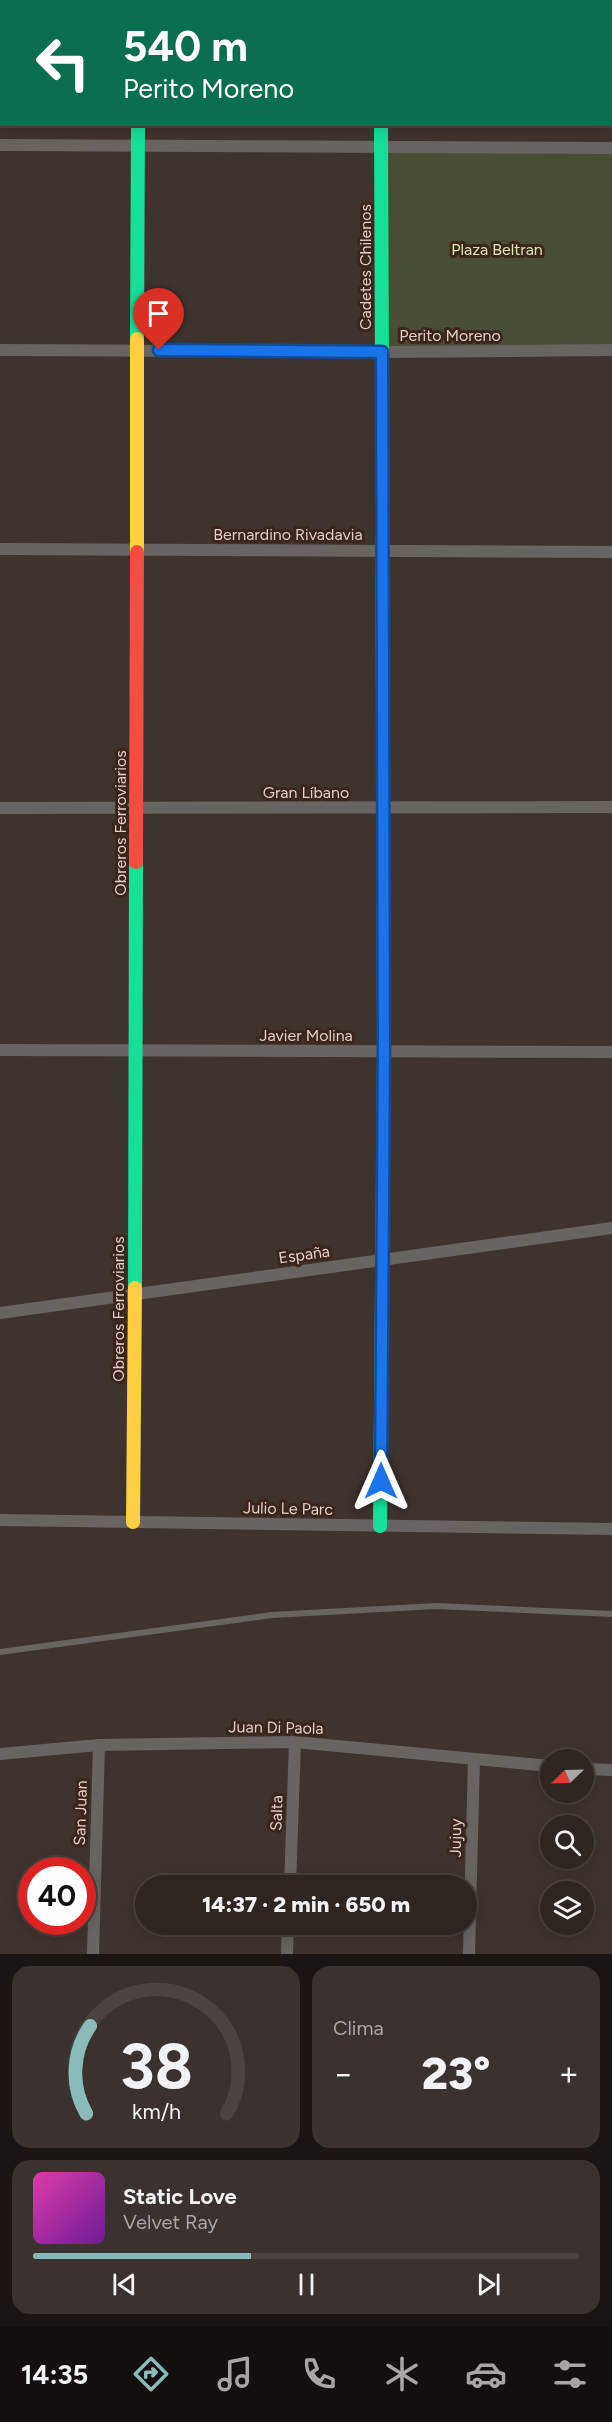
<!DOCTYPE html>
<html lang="es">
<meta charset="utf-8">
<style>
:root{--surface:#2f2622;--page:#3b322f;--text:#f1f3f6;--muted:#a7a5a5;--line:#4a4340;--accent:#8bbbb9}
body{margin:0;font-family:Figtree,sans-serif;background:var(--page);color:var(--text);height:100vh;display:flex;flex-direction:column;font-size:22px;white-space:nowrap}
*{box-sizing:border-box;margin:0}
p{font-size:20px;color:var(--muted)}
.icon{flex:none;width:33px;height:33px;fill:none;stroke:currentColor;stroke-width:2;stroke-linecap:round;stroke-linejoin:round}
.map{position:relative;height:1954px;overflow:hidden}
.drawer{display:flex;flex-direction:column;gap:12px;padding:12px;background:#1a1513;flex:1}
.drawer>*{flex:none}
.hud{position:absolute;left:0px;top:0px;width:612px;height:126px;box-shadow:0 3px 15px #0003,0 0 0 2px var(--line);background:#0b6e4f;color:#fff;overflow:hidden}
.needle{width:39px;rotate:247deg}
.fabs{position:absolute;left:540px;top:1749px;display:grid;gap:12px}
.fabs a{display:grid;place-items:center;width:54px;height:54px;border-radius:50%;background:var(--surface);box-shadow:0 3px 15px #0003,0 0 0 2px var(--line);font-size:30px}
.speed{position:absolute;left:18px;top:1857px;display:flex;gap:12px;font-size:30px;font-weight:700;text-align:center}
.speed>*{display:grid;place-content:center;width:78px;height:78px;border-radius:50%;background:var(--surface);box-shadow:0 3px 15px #0003,0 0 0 2px var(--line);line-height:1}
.speed .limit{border:9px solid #d22;background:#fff;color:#111}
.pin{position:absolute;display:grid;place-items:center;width:51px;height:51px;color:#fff;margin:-62px -26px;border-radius:50% 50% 50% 0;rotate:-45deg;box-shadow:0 0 6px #0007}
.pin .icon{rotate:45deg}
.me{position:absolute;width:66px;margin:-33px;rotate:0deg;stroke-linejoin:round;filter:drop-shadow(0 0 4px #0008)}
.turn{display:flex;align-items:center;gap:21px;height:126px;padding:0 24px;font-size:27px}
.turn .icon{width:78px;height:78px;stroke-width:2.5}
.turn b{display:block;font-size:42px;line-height:51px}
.big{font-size:45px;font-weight:800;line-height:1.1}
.drawer .tile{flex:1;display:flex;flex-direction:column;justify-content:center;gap:9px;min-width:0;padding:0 21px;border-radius:18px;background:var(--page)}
.drawer .dial{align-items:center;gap:0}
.dial svg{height:156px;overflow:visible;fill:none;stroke:var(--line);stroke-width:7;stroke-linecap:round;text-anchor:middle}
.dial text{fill:var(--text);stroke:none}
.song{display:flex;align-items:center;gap:18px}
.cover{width:72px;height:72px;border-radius:9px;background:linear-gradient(135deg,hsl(320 70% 55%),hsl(280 70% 35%))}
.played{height:6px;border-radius:3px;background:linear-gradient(90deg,var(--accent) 40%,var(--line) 40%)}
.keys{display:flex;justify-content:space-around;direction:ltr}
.heat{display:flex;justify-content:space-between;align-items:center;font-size:33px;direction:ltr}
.drawer .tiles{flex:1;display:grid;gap:12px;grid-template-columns:1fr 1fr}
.tile:last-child{grid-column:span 2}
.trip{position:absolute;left:135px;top:1875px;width:342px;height:60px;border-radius:30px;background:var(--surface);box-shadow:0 3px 15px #0003,0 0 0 2px var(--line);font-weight:800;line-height:60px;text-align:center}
.tab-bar{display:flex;height:96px;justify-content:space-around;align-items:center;background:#130f0e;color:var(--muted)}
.tab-bar .icon{width:42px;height:42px}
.tab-bar .active{color:var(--accent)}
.tab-bar b{font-size:27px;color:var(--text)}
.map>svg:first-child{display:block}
.green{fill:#484d35}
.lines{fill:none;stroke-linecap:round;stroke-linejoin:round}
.lane{stroke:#686461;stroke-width:6}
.street{stroke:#686461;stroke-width:12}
.fast{stroke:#16e098;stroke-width:14}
.slow{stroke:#ffcf43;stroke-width:14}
.jam{stroke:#f24e42;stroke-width:14}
.route-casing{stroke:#114b97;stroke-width:15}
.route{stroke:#1a73e8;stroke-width:10}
.labels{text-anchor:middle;stroke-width:6;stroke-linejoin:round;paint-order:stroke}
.park-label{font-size:16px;fill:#d6e6b0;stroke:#3c261c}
.street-label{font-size:16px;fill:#dfcfc9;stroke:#3c261c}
</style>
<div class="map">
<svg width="612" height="1954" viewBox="0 0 612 1954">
<rect width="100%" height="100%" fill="#3f332e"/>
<!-- green -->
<polygon class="green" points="381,146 612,148 612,350 382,352"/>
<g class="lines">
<!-- lane -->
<polyline class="lane" points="0,1652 272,1615 436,1606 612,1614"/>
<!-- street -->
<g class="street">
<polyline points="138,0 138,2"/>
<polyline points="381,2 381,0"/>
<polyline points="0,145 612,148"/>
<polyline points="0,350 382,352 612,350"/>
<polyline points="0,549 612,552"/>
<polyline points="0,808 612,807"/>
<polyline points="0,1050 612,1052"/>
<polyline points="0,1313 612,1228"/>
<polyline points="0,1520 612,1529"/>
<polyline points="0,1754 99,1745 295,1742 550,1766"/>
<polyline points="584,1769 612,1770"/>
<polyline points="290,1886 295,1742"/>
<polyline points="93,1954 99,1745"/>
<polyline points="287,1954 288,1924"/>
<polyline points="469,1954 474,1759"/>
</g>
<!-- fast -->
<g class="fast">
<polyline points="381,124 382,368"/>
<polyline points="137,339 138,124"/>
<polyline points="135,1288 136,862"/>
<polyline points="380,1526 384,1052 383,724"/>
</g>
<!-- slow -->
<g class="slow">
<polyline points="382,368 383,724"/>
<polyline points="137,552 137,339"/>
<polyline points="133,1522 135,1288"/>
</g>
<!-- jam -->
<polyline class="jam" points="136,862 137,552"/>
</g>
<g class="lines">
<!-- route casing -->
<g class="route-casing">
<polyline id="route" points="159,350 382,352 384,1052 381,1481"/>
</g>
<!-- route -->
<use href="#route" class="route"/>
</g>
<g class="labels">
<!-- park labels -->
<g class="park-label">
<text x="497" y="255">Plaza Beltran</text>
</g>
<!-- street labels -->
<g class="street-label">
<text transform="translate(365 267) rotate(-90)" y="6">Cadetes Chilenos</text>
<text x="450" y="341">Perito Moreno</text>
<text x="288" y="540">Bernardino Rivadavia</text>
<text x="306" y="798">Gran Líbano</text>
<text transform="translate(120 823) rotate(-90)" y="6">Obreros Ferroviarios</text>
<text x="306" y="1041">Javier Molina</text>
<text transform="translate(304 1254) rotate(-8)" y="6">España</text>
<text transform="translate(118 1309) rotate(-90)" y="6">Obreros Ferroviarios</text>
<text transform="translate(288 1508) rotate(1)" y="6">Julio Le Parc</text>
<text transform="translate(276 1727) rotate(1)" y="6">Juan Di Paola</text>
<text transform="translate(80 1813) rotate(-88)" y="6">San Juan</text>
<text transform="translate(276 1813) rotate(-88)" y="6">Salta</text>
<text transform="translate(455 1838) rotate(-89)" y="6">Jujuy</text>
</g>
</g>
</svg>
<div class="fabs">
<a><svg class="needle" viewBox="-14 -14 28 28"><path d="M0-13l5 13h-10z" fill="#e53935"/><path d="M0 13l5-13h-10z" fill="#a7a5a5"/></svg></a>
<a><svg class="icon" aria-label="search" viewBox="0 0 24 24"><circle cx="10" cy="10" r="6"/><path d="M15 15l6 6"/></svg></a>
<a><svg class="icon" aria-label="layers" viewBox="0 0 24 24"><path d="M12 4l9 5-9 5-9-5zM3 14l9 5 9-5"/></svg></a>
</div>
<div class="speed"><div class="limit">40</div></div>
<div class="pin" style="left:159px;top:350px;background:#d93025"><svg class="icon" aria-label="arrive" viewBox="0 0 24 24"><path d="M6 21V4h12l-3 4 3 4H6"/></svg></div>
<svg class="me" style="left:381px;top:1481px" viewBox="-20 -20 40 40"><path d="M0-17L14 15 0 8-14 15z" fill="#1a73e8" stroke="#fff" stroke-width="4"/></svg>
<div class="trip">14:37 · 2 min · 650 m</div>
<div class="hud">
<div class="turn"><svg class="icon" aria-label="left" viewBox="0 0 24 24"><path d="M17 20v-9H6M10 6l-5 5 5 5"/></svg><div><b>540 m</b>Perito Moreno</div></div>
</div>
</div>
<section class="drawer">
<div class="tiles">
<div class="tile dial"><svg viewBox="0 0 100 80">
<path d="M14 69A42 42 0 1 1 86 69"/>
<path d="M14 69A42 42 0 0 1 16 24" stroke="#8bbbb9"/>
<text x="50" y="56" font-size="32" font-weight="700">38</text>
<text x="50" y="72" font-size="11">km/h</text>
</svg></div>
<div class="tile"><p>Clima</p>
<div class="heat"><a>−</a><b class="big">23°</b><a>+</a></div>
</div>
<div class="tile">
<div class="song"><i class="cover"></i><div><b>Static Love</b><p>Velvet Ray</p></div></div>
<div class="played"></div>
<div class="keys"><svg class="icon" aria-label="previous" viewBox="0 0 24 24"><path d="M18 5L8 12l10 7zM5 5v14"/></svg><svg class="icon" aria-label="pause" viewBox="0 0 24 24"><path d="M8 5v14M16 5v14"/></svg><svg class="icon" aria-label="next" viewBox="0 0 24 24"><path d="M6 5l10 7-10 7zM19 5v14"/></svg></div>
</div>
</div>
</section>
<nav class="tab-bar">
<b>14:35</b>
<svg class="icon active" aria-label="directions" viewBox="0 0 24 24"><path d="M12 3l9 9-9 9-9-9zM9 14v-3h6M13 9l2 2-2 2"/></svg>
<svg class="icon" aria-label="music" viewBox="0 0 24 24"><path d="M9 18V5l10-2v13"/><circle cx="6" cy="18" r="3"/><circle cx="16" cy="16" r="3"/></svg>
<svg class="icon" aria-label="phone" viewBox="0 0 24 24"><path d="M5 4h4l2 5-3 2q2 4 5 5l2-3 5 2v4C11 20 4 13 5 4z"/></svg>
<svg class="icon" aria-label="climate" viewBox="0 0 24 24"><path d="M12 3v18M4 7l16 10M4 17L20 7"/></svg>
<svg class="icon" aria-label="car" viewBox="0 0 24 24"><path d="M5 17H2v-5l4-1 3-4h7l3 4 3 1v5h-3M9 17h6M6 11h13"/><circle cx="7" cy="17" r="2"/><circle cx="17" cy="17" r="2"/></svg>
<svg class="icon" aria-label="filters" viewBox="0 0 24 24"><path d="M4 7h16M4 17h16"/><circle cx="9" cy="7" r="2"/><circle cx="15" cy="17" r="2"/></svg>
</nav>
